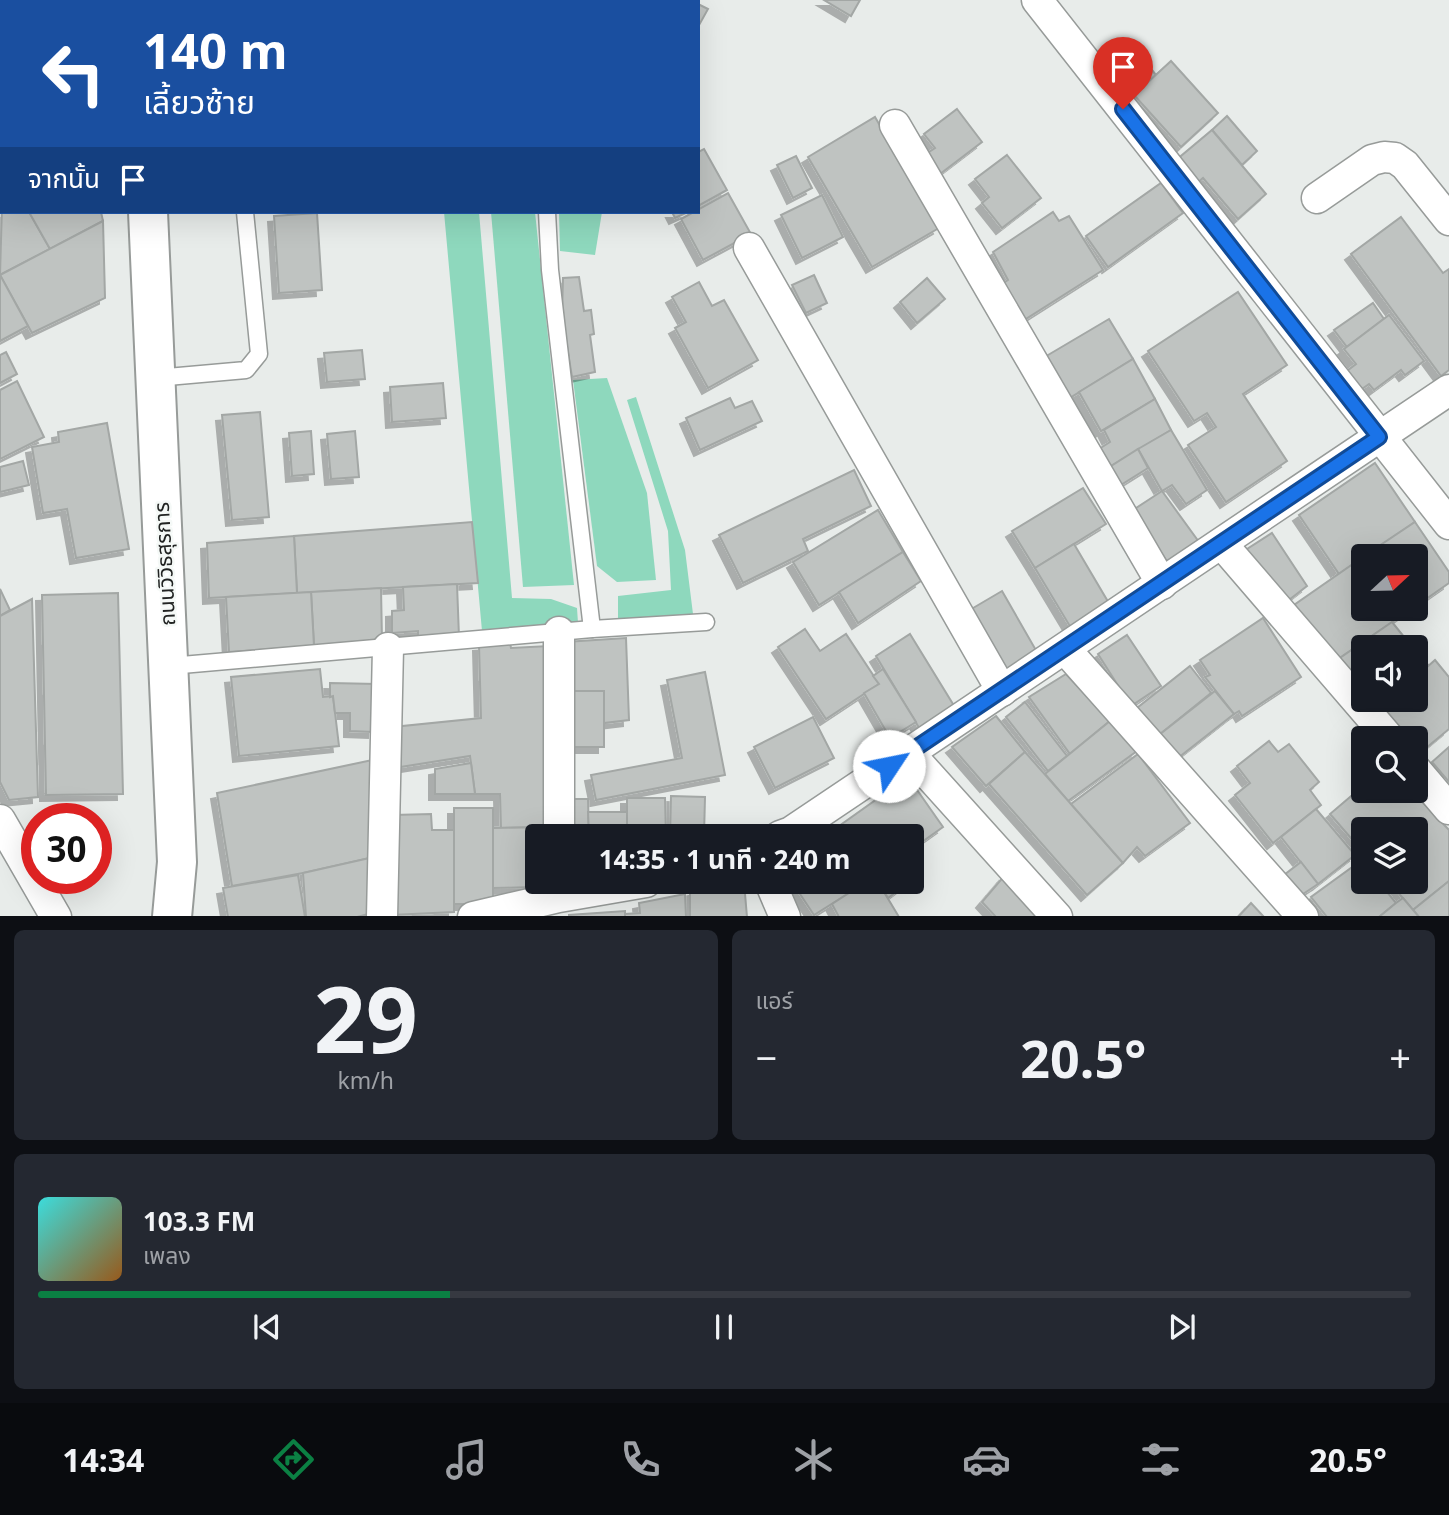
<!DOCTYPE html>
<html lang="th">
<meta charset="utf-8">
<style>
:root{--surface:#171b24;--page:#242831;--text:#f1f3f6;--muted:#9ea1a6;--line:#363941;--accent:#0b8043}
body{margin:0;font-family:"Noto Sans","Noto Sans Thai",sans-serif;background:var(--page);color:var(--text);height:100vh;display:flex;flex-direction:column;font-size:26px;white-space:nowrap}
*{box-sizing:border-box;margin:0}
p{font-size:23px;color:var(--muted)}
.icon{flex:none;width:38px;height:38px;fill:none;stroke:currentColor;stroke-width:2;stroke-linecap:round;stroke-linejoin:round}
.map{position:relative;height:916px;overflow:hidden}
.side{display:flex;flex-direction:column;gap:14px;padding:14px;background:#0d0f14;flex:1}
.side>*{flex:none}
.guide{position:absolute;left:0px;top:0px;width:700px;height:214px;box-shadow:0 7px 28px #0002;background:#1a4fa0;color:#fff;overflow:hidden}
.needle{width:46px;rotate:68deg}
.buttons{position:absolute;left:1351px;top:544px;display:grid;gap:14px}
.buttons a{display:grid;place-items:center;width:77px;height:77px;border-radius:7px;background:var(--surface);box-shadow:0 7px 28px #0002;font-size:35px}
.speed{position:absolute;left:21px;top:803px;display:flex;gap:14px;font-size:35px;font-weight:700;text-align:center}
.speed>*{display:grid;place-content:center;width:91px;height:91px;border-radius:50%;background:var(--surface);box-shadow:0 7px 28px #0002;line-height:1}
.speed .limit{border:10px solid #d22;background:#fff;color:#111}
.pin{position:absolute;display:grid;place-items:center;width:60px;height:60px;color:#fff;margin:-72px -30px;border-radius:50% 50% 50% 0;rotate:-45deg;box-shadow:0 0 7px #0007}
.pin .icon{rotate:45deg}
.me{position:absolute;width:77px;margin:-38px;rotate:56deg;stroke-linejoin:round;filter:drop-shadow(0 0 5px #0008)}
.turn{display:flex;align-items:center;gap:24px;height:147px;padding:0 28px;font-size:32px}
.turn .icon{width:91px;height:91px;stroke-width:2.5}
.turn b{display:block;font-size:49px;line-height:60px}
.then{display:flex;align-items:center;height:66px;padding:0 28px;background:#0003;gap:14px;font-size:26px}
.big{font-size:52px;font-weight:700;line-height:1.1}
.side .tile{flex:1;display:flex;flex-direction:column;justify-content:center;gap:10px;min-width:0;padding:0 24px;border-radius:10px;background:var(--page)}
.side .dial{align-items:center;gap:0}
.dial b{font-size:91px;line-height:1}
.song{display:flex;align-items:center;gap:21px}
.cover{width:84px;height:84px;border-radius:10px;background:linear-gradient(135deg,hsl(180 70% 55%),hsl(30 70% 35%))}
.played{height:7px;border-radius:4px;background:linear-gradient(90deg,var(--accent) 30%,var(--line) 30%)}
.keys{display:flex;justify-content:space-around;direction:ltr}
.heat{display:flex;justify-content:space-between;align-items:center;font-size:38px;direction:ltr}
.side .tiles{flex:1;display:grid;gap:14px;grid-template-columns:1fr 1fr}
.tile:last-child{grid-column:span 2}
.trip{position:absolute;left:525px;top:824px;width:399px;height:70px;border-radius:7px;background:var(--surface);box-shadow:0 7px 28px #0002;font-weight:700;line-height:70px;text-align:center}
.tab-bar{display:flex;height:112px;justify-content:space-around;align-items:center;background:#090b0e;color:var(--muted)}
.tab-bar .icon{width:49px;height:49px}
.tab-bar .selected{color:var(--accent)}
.tab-bar b{font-size:32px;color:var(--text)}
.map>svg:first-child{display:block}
.green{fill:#8ed8bd}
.building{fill:#bfc3c1;stroke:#a3a7a5;stroke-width:2;filter:url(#shadow)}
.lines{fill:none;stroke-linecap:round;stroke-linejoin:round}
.service-casing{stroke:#979b99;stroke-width:19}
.minor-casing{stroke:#979b99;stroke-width:33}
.secondary-casing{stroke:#979b99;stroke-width:42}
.service{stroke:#fff;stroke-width:16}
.minor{stroke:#fff;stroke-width:30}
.secondary{stroke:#fff;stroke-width:38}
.route-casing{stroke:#114b97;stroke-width:18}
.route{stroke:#1a73e8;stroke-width:12}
.labels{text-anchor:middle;stroke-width:5;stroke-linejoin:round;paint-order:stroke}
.street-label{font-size:21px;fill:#212322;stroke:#f5f9f7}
</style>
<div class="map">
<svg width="1449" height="917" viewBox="0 0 1449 917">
<defs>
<filter id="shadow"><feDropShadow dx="-6" dy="6" stdDeviation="0" flood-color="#0004"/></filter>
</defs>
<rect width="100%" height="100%" fill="#e8ecea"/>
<!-- green -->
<g class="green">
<polygon points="444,212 479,212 512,598 551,599 577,608 578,623 482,631"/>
<polygon points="491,212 535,212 574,585 523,587"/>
<polygon points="559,212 602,212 595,255 560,251"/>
<polygon points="607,378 647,493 656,580 617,582 597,566 573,380"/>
<polygon points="636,397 685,550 693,614 618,619 618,596 671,590 668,531 627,400"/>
</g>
<!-- building -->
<g class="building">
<rect x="23" y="0" width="70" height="2"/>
<polygon points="516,0 593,0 592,2"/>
<polygon points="658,0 692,0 695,2 657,2"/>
<polygon points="824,0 860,0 851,16"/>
<polygon points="698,4 708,9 698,27"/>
<polygon points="1135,49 1156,75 1134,95 1113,68"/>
<polygon points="1171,61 1218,113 1181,147 1134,95"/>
<polygon points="957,109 982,142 940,174 926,154 935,148 924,134"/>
<polygon points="0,116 2,116 0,169"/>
<polygon points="1227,116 1257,151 1242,165 1212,130"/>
<polygon points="875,117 939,228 872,267 808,157"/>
<polygon points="1212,130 1266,194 1238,219 1203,178 1195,185 1175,161"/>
<polygon points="704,149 727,190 698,206 698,152"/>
<polygon points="1007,155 1041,198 1002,228 982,203 989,197 975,179"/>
<polygon points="796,156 812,188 793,198 777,165"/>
<polygon points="1161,183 1183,213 1108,267 1086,236"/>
<polygon points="728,193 751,234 703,260 681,219"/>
<polygon points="822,195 843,237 802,258 781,215"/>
<polygon points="2,206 2,212 29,212 50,249 0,275"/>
<polygon points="29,212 101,212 103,221 50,249"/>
<polygon points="672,212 688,212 675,218"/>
<polygon points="1053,212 1059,221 1069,216 1103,270 1021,322 999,286 1008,280 993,252"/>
<polygon points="317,213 322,290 279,293 274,216"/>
<polygon points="1401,217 1443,273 1449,269 1449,370 1441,376 1351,254"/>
<polygon points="103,221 105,298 32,333 0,275"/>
<polygon points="0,275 28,326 0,341"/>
<polygon points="814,275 827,303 806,313 792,285"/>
<polygon points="579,277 584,311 591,310 594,334 590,335 595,372 572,377 562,315 563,278"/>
<polygon points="927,278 945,299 917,323 900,302"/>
<polygon points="699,282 712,306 724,300 758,360 708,388 675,328 686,322 672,297"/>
<polygon points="1238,292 1287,365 1243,394 1287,461 1226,502 1188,445 1216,427 1207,413 1194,421 1148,351"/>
<polygon points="1373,303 1384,319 1347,347 1334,330"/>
<polygon points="1389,315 1424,361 1405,375 1401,370 1374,390 1369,384 1356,393 1343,374 1356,364 1344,349"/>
<polygon points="1109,319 1133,359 1068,399 1043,358"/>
<polygon points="362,350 365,379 327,382 324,353"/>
<polygon points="6,352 17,374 0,383 0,355"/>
<polygon points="1133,359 1155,399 1101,431 1079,392"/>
<polygon points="17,381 44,437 0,459 0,390"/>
<polygon points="443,383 446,418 392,422 390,387"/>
<polygon points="730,398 735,408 752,401 762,421 700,450 686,418"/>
<polygon points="1155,399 1171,430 1108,468 1099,449 1110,442 1104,430"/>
<polygon points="260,412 269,517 232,520 222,415"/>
<polygon points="107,423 129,549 76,558 67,509 43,513 32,447 59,442 58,432"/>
<polygon points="1171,430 1207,490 1186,504 1172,485 1162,491 1138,449"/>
<polygon points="311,431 314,474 292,476 289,433"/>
<polygon points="355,431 359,477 331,479 327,434"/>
<polygon points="1138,449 1148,468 1116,488 1108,468"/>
<polygon points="23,461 29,485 0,492 0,467"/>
<polygon points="1375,463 1415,522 1339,574 1299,515"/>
<polygon points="854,470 871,506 803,539 808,551 743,583 719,535"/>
<polygon points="1083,488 1106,524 1035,568 1012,531"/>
<polygon points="1162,491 1199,542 1168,563 1133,510"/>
<polygon points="878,510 903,552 819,605 793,562"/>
<polygon points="472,522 478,583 297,593 294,536"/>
<polygon points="1415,522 1449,572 1449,583 1416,606 1416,556 1364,556"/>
<polygon points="1272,533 1307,586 1285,603 1244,551"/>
<polygon points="294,536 297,593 209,598 207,543"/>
<polygon points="1074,544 1110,605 1071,628 1035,568"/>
<polygon points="903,552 921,581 858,623 839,592"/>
<polygon points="1363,557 1363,609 1411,609 1337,660 1294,605"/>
<polygon points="457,584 459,637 418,640 418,631 392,633 392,611 404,610 403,587"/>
<polygon points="381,588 382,641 314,646 311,592"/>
<polygon points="0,589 10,610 0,616"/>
<polygon points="1002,591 1037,652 1003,671 968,611"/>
<polygon points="311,592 314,646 229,652 226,597"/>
<polygon points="118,593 123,794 46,795 42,595"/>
<polygon points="32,599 38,797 9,800 0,782 0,616"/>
<polygon points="1263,618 1301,677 1242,716 1239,711 1234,714 1205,677 1210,675 1200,660"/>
<polygon points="1392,622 1413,648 1363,648 1363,688 1337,660"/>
<polygon points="805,629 820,651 846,634 879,684 826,719 778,647"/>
<polygon points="910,634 956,709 921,731 876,656"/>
<polygon points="1127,635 1161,686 1131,706 1098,654"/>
<polygon points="626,638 629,720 604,723 604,691 566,691 565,642"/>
<polygon points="510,643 511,648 549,646 550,827 501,828 500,794 475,794 470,756 394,768 393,727 481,718 479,645"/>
<polygon points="1416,651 1429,666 1416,677"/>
<polygon points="1435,660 1449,677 1449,729 1420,753 1416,747 1416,738 1408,738 1381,706 1388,700 1416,700 1416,677"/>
<polygon points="1190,666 1211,693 1159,735 1137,708"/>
<polygon points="320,669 323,697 333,696 339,746 239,756 231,677"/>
<polygon points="883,669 916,722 890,738 864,693 879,684 873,676"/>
<polygon points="705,672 725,775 596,800 591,775 682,758 667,680"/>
<polygon points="1066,674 1110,721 1070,754 1029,697"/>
<polygon points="330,683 377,684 374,732 350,731 350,713 335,713 333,696 330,697"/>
<rect x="566" y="691" width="38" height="56"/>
<polygon points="1215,691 1234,714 1178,758 1159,735"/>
<polygon points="1025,702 1067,756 1048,771 1006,717"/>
<polygon points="996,716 1025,752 986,786 952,747"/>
<polygon points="813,717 834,758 775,788 754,747"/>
<polygon points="1110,721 1137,751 1068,801 1045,774"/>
<polygon points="1269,741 1278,752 1289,744 1319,782 1310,790 1321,805 1273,843 1235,795 1250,783 1237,766"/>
<polygon points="1449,747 1449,782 1432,762"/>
<polygon points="1025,752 1123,863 1087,895 989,784"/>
<polygon points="1138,754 1190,823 1145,856 1137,847 1123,863 1071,804"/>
<polygon points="377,759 374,857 303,873 232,886 217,793"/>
<polygon points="471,763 475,794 435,794 435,769"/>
<polygon points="908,777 943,827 912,849 912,836 825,836"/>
<polygon points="1363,786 1363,791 1412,791 1449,830 1449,881 1413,910 1389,882 1416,882 1416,830 1363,830 1363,852 1330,814"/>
<polygon points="671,796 705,797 704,836 670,836"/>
<polygon points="627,798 665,798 666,836 627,836"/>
<polygon points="569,799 588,799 589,836 569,836"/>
<rect x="454" y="808" width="39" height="96"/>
<polygon points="1316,809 1355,855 1318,884 1281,837"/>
<polygon points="588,812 627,812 627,836 589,836"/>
<polygon points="431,814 432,830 454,830 454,912 391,915 393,815"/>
<polygon points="550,827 550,836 537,836 535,887 493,888 493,828"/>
<polygon points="374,857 372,913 357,917 306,917 303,873"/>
<polygon points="1362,860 1363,882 1379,882 1396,903 1379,917 1327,917 1311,897"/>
<polygon points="1301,862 1318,884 1300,896 1284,875"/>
<polygon points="298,875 305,917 228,917 223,888"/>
<polygon points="1005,875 1043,917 996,917 982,902"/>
<polygon points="1449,881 1449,917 1419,917 1413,910"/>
<polygon points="729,882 744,882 747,917 690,917 690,891"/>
<polygon points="792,882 852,882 857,888 814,915"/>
<polygon points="866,882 878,882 899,917 839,917 832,904"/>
<polygon points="878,882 902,882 904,886 888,898"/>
<polygon points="685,894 686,917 625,917 625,914 640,913 639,903"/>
<polygon points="1403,898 1419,917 1379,917 1396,903"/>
<polygon points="1251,903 1264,917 1238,917"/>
<polygon points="625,911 625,917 569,917 569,915"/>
</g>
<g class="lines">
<!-- service casing -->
<g class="service-casing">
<g id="service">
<polyline points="224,0 224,2"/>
<polyline points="547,212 550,270 592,629"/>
<polyline points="156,378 246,370 259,354 245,212"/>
<polyline points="170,666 592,629 706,622"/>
</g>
</g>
<!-- minor casing -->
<g class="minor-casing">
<g id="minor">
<polyline points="1037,0 1449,524"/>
<polyline points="895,125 1162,584"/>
<polyline points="1317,198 1372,160 1384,157 1395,158 1405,165 1449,220"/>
<polyline points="749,248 1002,691"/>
<polyline points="1222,544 1389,738"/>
<polyline points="559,632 559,836"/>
<polyline points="1065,649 1303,917"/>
<polyline points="909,753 1057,917"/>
<polyline points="1416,770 1449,809"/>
<polyline points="0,820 56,917"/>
<polyline points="780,836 791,832 1449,390"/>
<polyline points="770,882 785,917"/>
<polyline points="382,917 388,648"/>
<polyline points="473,917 559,897 646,882"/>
</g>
</g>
<!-- secondary casing -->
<g class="secondary-casing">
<g id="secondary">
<polyline points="138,0 138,2"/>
<polyline points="148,212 177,862 172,917"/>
</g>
</g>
<!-- service -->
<use href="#service" class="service"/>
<!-- minor -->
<use href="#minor" class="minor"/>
<!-- secondary -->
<use href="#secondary" class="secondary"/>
</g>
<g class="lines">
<!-- route casing -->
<g class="route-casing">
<polyline id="route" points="889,766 1379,437 1123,109"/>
</g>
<!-- route -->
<use href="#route" class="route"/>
</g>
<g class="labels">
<!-- street labels -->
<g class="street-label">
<text transform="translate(165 564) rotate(-93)" y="7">ถนนวิวิธสุรการ</text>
</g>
</g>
</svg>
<div class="buttons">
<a><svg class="needle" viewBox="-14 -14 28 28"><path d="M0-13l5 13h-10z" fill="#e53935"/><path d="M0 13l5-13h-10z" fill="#9ea1a6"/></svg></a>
<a><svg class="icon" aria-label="sound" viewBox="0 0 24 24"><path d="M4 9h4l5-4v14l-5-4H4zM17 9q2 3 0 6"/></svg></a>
<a><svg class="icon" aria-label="search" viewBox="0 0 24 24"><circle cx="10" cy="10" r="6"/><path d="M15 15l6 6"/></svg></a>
<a><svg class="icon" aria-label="layers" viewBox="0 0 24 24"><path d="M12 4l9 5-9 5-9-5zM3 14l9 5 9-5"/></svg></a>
</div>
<div class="speed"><div class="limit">30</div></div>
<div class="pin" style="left:1123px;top:109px;background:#d93025"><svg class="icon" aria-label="arrive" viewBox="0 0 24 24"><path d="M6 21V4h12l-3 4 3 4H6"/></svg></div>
<svg class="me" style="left:889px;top:766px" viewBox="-20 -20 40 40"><circle r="19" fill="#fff"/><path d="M0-13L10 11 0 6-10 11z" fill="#1a73e8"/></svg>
<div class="trip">14:35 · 1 นาที · 240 m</div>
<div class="guide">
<div class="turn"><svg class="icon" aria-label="left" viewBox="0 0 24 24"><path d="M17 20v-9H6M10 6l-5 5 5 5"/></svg><div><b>140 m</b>เลี้ยวซ้าย</div></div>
<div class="then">จากนั้น<svg class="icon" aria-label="arrive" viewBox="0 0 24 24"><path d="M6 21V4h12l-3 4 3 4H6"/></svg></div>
</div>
</div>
<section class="side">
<div class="tiles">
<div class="tile dial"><b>29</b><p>km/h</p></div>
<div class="tile"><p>แอร์</p>
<div class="heat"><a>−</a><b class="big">20.5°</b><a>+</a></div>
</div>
<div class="tile">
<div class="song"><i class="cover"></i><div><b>103.3 FM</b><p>เพลง</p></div></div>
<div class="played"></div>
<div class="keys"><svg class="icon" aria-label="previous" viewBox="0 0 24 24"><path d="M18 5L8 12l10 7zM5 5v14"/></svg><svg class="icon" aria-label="pause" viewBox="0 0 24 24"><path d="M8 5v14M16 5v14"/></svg><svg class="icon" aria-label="next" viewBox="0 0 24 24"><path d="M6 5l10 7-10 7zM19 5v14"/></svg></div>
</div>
</div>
</section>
<nav class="tab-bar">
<b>14:34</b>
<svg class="icon selected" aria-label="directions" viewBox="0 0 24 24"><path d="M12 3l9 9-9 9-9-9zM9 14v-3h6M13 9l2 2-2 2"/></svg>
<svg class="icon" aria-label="music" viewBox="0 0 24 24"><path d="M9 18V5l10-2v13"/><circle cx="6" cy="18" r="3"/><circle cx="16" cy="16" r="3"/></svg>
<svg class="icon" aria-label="phone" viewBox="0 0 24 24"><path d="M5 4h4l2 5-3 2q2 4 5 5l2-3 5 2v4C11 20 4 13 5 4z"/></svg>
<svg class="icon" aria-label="climate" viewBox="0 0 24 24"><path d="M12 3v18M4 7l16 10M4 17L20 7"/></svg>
<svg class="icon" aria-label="car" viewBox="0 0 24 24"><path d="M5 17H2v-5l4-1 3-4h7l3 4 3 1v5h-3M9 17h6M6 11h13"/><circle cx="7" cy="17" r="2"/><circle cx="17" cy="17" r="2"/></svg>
<svg class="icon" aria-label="filters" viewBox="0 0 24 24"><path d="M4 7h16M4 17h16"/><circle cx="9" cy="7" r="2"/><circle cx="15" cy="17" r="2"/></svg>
<b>20.5°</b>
</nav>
